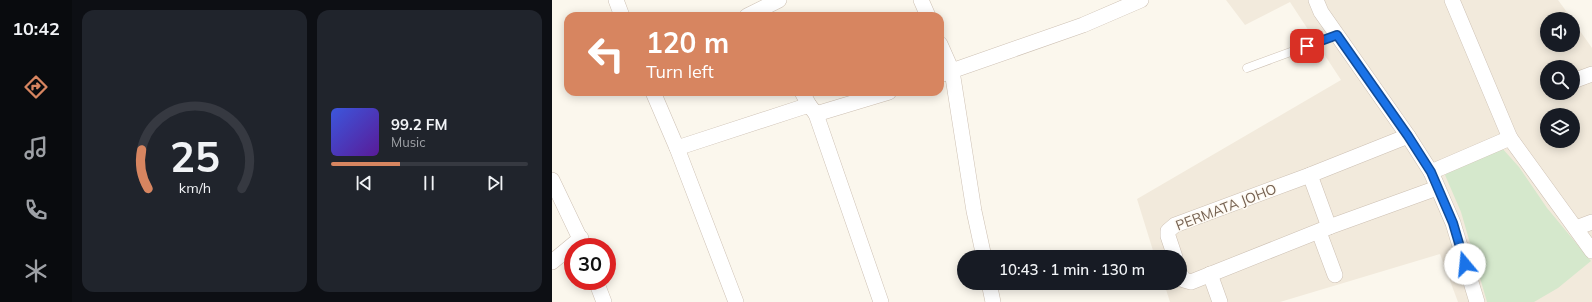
<!DOCTYPE html>
<meta charset="utf-8">
<style>
:root{--surface:#171b24;--page:#20242c;--text:#f1f3f6;--muted:#9ea1a6;--line:#363941;--accent:#d78560}
body{margin:0;font-family:Mulish,sans-serif;background:var(--page);color:var(--text);height:100vh;display:flex;flex-direction:column;font-size:15px;white-space:nowrap}
*{box-sizing:border-box;margin:0}
p{font-size:13px;color:var(--muted)}
.icon{flex:none;width:22px;height:22px;fill:none;stroke:currentColor;stroke-width:2;stroke-linecap:round;stroke-linejoin:round}
.map{position:relative;flex:1;overflow:hidden}
.details{display:flex;flex-direction:column;gap:10px;padding:10px;background:#0d0f14;width:480px}
.details>*{flex:none}
.hud{position:absolute;left:12px;top:12px;width:380px;height:84px;border-radius:12px;box-shadow:0 2px 10px #0003;background:#d78560;color:#fff;overflow:hidden}
.fabs{position:absolute;left:988px;top:12px;display:grid;gap:8px}
.fabs a{display:grid;place-items:center;width:40px;height:40px;border-radius:50%;background:var(--surface);box-shadow:0 2px 10px #0003;font-size:20px}
.speed{position:absolute;left:12px;top:238px;display:flex;gap:8px;font-size:20px;font-weight:700;text-align:center}
.speed>*{display:grid;place-content:center;width:52px;height:52px;border-radius:50%;background:var(--surface);box-shadow:0 2px 10px #0003;line-height:1}
.speed .limit{border:6px solid #d22;background:#fff;color:#111}
.pin{position:absolute;display:grid;place-items:center;width:34px;height:34px;color:#fff;margin:-17px;border-radius:8px;box-shadow:0 2px 6px #0006}
.me{position:absolute;width:44px;margin:-22px;rotate:343deg;stroke-linejoin:round;filter:drop-shadow(0 0 3px #0008)}
.turn{display:flex;align-items:center;gap:14px;height:84px;padding:0 16px;font-size:18px}
.turn .icon{width:52px;height:52px;stroke-width:2.5}
.turn b{display:block;font-size:28px;line-height:34px}
.details .tile{flex:1;display:flex;flex-direction:column;justify-content:center;gap:6px;min-width:0;padding:0 14px;border-radius:12px;background:var(--page)}
.details .dial{align-items:center;gap:0}
.dial svg{height:104px;overflow:visible;fill:none;stroke:var(--line);stroke-width:7;stroke-linecap:round;text-anchor:middle}
.dial text{fill:var(--text);stroke:none}
.song{display:flex;align-items:center;gap:12px}
.cover{width:48px;height:48px;border-radius:6px;background:linear-gradient(135deg,hsl(230 70% 55%),hsl(270 70% 35%))}
.played{height:4px;border-radius:2px;background:linear-gradient(90deg,var(--accent) 35%,var(--line) 35%)}
.keys{display:flex;justify-content:space-around;direction:ltr}
.details .tiles{flex:1;display:grid;gap:10px;grid-template-columns:repeat(2,1fr)}
.trip{position:absolute;left:405px;top:250px;width:230px;height:40px;border-radius:20px;background:var(--surface);box-shadow:0 2px 10px #0003;font-weight:600;line-height:40px;text-align:center}
main{display:flex;flex:1;min-height:0}
.menu{display:flex;flex-direction:column;width:72px;justify-content:space-around;align-items:center;background:#090b0e;color:var(--muted)}
.menu .icon{width:28px;height:28px}
.menu .active{color:var(--accent)}
.menu b{font-size:18px;color:var(--text)}
.map>svg:first-child{display:block}
.residential{fill:#f2eadc;fill-rule:evenodd}
.green{fill:#d5e8cc}
.lines{fill:none;stroke-linecap:round;stroke-linejoin:round}
.lane-casing{stroke:#cdc0b3;stroke-width:9}
.street-casing{stroke:#cdc0b3;stroke-width:16}
.lane{stroke:#fff;stroke-width:8}
.street{stroke:#fff;stroke-width:15}
.route-casing{stroke:#114b97;stroke-width:10}
.route{stroke:#1a73e8;stroke-width:7}
.labels{text-anchor:middle;stroke-width:3;stroke-linejoin:round;paint-order:stroke}
.street-label{font-size:14px;fill:#756151;stroke:#fefaf3}
</style>
<main>
<nav class="menu">
<b>10:42</b>
<svg class="icon active" aria-label="directions" viewBox="0 0 24 24"><path d="M12 3l9 9-9 9-9-9zM9 14v-3h6M13 9l2 2-2 2"/></svg>
<svg class="icon" aria-label="music" viewBox="0 0 24 24"><path d="M9 18V5l10-2v13"/><circle cx="6" cy="18" r="3"/><circle cx="16" cy="16" r="3"/></svg>
<svg class="icon" aria-label="phone" viewBox="0 0 24 24"><path d="M5 4h4l2 5-3 2q2 4 5 5l2-3 5 2v4C11 20 4 13 5 4z"/></svg>
<svg class="icon" aria-label="climate" viewBox="0 0 24 24"><path d="M12 3v18M4 7l16 10M4 17L20 7"/></svg>
</nav>
<section class="details">
<div class="tiles">
<div class="tile dial"><svg viewBox="0 0 100 80">
<path d="M14 69A42 42 0 1 1 86 69"/>
<path d="M14 69A42 42 0 0 1 9 39" stroke="#d78560"/>
<text x="50" y="56" font-size="32" font-weight="700">25</text>
<text x="50" y="72" font-size="11">km/h</text>
</svg></div>
<div class="tile">
<div class="song"><i class="cover"></i><div><b>99.2 FM</b><p>Music</p></div></div>
<div class="played"></div>
<div class="keys"><svg class="icon" aria-label="previous" viewBox="0 0 24 24"><path d="M18 5L8 12l10 7zM5 5v14"/></svg><svg class="icon" aria-label="pause" viewBox="0 0 24 24"><path d="M8 5v14M16 5v14"/></svg><svg class="icon" aria-label="next" viewBox="0 0 24 24"><path d="M6 5l10 7-10 7zM19 5v14"/></svg></div>
</div>
</div>
</section>
<div class="map">
<svg width="1040" height="302" viewBox="0 0 1040 302">
<rect width="100%" height="100%" fill="#fbf7ed"/>
<!-- residential -->
<path class="residential" d="M674 0H1006L1020 19H995V45H1021V21L1040 48V302H906L888 254 728 302H618L612 283H628V257H603L585 199 789 80 738 2 693 25ZM995 67H1021V93H995ZM995 115H1021V141H995Z"/>
<!-- green -->
<polygon class="green" points="949,147 967,167 995,208 1039,261 1006,288 982,302 935,302 909,212 893,175 902,168"/>
<g class="lines">
<!-- lane casing -->
<g class="lane-casing">
<polyline id="lane" points="695,68 785,35"/>
</g>
<!-- street casing -->
<g class="street-casing">
<g id="street">
<polyline points="64,0 70,16"/>
<polyline points="369,0 376,16"/>
<polyline points="764,0 769,12 856,136 879,172"/>
<polyline points="900,0 958,138"/>
<polyline points="195,16 227,0"/>
<polyline points="388,44 400,71 422,211 432,257"/>
<polyline points="388,75 531,25 589,0"/>
<polyline points="1021,81 1040,74"/>
<polyline points="101,92 125,148 184,302"/>
<polyline points="250,92 257,105"/>
<polyline points="264,114 329,302"/>
<polyline points="125,148 257,105 264,114 337,92"/>
<polyline points="758,175 777,227"/>
<polyline points="0,180 32,247"/>
<polyline points="1024,228 1040,222"/>
<polyline points="767,232 783,275"/>
<polyline points="623,257 616,236 616,231 623,225 758,175 856,136"/>
<polyline points="0,262 29,238"/>
<polyline points="628,274 632,280 639,282 777,227 885,188"/>
<polyline points="658,274 668,302"/>
<polyline points="44,281 52,302"/>
<polyline points="437,283 441,302"/>
<polyline points="925,302 901,223 879,172 958,138 1040,251"/>
</g>
</g>
<!-- lane -->
<use href="#lane" class="lane"/>
<!-- street -->
<use href="#street" class="street"/>
</g>
<g class="lines">
<!-- route casing -->
<g class="route-casing">
<polyline id="route" points="755,46 785,35 856,136 879,172 901,223 913,264"/>
</g>
<!-- route -->
<use href="#route" class="route"/>
</g>
<g class="labels">
<!-- street labels -->
<g class="street-label">
<text transform="translate(674 207) rotate(-21)" y="5">PERMATA JOHO</text>
</g>
</g>
</svg>
<div class="fabs">
<a><svg class="icon" aria-label="sound" viewBox="0 0 24 24"><path d="M4 9h4l5-4v14l-5-4H4zM17 9q2 3 0 6"/></svg></a>
<a><svg class="icon" aria-label="search" viewBox="0 0 24 24"><circle cx="10" cy="10" r="6"/><path d="M15 15l6 6"/></svg></a>
<a><svg class="icon" aria-label="layers" viewBox="0 0 24 24"><path d="M12 4l9 5-9 5-9-5zM3 14l9 5 9-5"/></svg></a>
</div>
<div class="speed"><div class="limit">30</div></div>
<div class="pin" style="left:755px;top:46px;background:#d93025"><svg class="icon" aria-label="arrive" viewBox="0 0 24 24"><path d="M6 21V4h12l-3 4 3 4H6"/></svg></div>
<svg class="me" style="left:913px;top:264px" viewBox="-20 -20 40 40"><circle r="19" fill="#fff"/><path d="M0-13L10 11 0 6-10 11z" fill="#1a73e8"/></svg>
<div class="trip">10:43 · 1 min · 130 m</div>
<div class="hud">
<div class="turn"><svg class="icon" aria-label="left" viewBox="0 0 24 24"><path d="M17 20v-9H6M10 6l-5 5 5 5"/></svg><div><b>120 m</b>Turn left</div></div>
</div>
</div>
</main>
